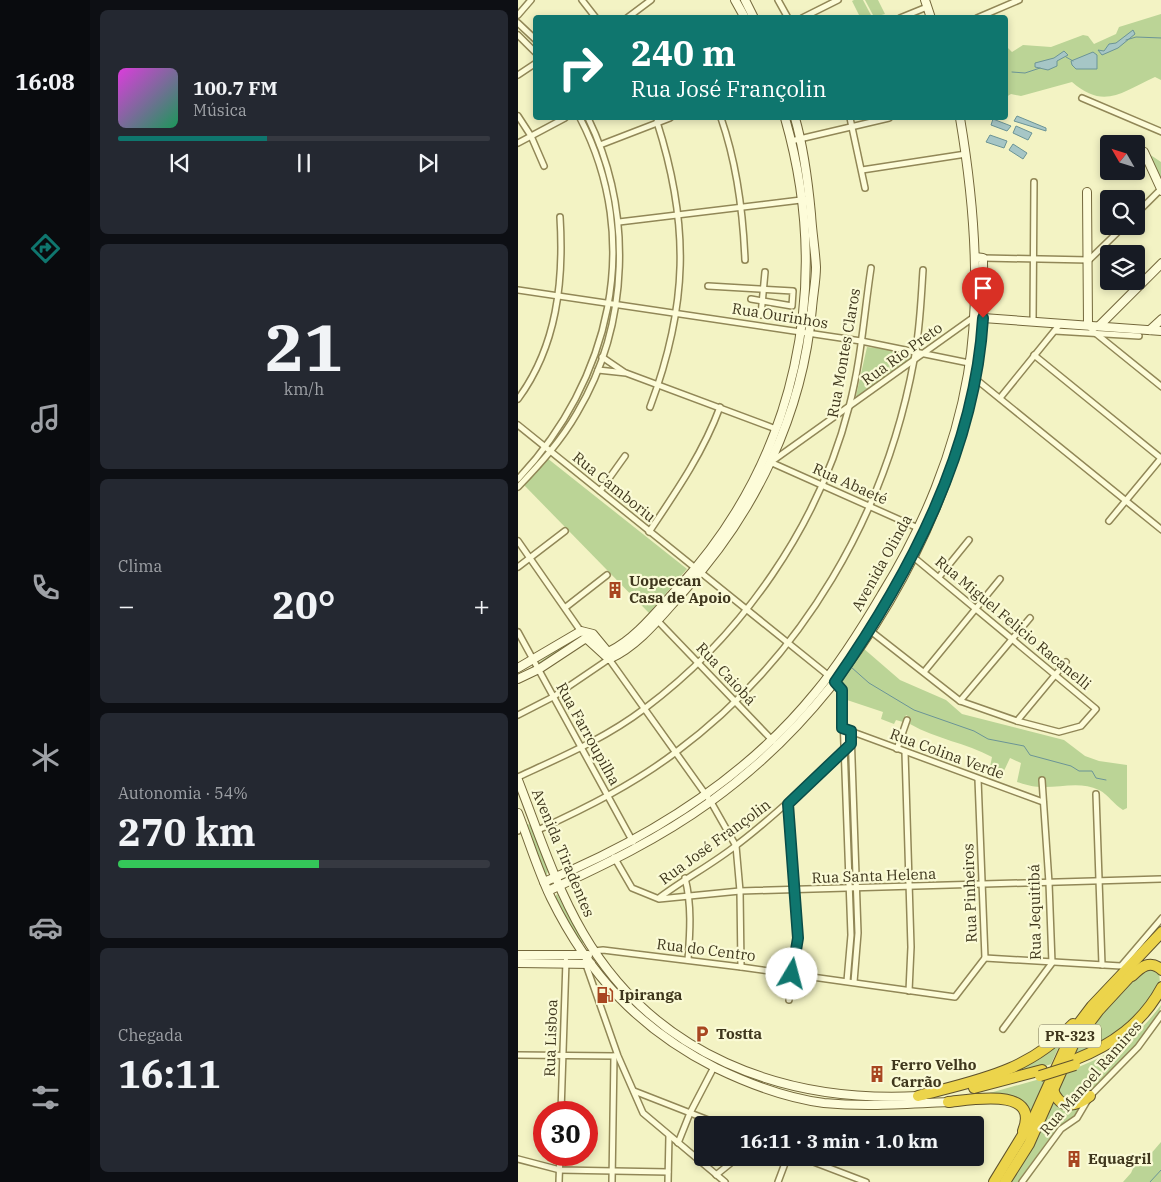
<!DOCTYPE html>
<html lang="pt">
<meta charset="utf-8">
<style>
:root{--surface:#171b24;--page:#242831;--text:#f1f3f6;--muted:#9ea1a6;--line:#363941;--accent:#0f766e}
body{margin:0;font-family:"IBM Plex Serif",serif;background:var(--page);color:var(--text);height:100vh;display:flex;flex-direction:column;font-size:19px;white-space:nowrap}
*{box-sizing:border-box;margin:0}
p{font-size:16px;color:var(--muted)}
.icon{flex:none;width:28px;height:28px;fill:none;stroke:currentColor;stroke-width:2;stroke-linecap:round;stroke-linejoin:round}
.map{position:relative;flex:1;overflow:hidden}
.drawer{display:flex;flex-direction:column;gap:10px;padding:10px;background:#0d0f14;width:428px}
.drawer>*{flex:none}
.guide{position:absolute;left:15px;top:15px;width:475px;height:105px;border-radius:5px;box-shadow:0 2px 8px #0003;background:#0f766e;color:#fff;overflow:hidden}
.needle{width:32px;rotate:309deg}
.fabs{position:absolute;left:582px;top:135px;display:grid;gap:10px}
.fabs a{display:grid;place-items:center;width:45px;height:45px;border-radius:5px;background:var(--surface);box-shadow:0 2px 8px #0003;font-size:25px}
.speed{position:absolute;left:15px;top:1101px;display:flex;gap:10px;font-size:25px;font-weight:700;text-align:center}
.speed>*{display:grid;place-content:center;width:65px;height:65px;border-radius:50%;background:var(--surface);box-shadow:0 2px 8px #0003;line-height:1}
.speed .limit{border:8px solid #d22;background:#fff;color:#111}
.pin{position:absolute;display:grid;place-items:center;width:42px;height:42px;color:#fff;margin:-51px -21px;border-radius:50% 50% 50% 0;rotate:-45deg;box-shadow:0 0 5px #0007}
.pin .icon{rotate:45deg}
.me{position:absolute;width:55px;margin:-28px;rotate:8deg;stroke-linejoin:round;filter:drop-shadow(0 0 4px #0008)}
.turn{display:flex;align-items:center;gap:18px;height:105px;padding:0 15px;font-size:22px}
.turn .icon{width:65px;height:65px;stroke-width:2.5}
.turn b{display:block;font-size:35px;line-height:42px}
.big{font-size:38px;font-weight:700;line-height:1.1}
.drawer .tile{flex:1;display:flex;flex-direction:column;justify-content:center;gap:8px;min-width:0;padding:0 18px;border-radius:8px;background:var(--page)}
.drawer .dial{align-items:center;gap:0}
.dial b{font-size:65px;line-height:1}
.song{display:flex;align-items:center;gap:15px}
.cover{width:60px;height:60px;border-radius:8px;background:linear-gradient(135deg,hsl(300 70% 55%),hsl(150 70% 35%))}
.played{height:5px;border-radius:2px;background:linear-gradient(90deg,var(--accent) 40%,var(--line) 40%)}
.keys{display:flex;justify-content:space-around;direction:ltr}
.heat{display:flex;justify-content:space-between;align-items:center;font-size:28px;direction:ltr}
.charge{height:8px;border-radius:4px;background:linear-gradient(90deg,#34c759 54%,var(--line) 0)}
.trip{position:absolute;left:176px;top:1116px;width:290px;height:50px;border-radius:5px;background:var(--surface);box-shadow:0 2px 8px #0003;font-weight:700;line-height:50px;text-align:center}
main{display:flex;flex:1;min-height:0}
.menu{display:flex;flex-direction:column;width:90px;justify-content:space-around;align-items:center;background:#090b0e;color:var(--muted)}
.menu .icon{width:35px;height:35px}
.menu .current{color:var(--accent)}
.menu b{font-size:22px;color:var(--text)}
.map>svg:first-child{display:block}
.green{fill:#bbd496}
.water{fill:#a6c6c6;stroke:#6b9496}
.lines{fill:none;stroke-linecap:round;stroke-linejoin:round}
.stream{stroke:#6b9496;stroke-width:1}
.street-casing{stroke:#918757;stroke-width:8}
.secondary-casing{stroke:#73673b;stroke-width:10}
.highway-casing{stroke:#5f522c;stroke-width:12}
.street{stroke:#fdfcd9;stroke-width:5}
.secondary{stroke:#fdfcd9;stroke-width:8}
.highway{stroke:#ecd44b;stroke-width:10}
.highway-bridge-casing{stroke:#5f522c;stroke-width:12;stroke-linecap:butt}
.highway-bridge{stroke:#ecd44b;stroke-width:10}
.route-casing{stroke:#0a4d48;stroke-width:12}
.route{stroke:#0f766e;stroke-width:9}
.labels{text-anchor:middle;stroke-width:4.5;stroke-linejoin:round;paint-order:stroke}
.shield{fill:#fafad5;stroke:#777254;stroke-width:1}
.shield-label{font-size:14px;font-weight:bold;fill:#3f371d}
.street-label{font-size:15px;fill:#3f371d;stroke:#fafad5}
.poi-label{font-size:15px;font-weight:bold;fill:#3f371d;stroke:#fafad5;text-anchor:start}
</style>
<main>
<nav class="menu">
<b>16:08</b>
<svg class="icon current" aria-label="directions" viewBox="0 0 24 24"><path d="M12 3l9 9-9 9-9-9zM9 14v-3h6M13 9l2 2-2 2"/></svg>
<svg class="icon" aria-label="music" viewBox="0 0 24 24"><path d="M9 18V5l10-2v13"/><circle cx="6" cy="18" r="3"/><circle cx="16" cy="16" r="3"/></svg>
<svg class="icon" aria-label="phone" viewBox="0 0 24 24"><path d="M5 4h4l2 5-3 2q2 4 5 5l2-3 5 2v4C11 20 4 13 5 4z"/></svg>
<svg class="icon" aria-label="climate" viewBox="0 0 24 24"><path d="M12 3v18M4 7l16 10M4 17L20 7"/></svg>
<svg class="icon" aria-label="car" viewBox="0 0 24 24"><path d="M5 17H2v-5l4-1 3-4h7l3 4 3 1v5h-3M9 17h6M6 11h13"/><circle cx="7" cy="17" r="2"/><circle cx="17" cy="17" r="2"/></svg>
<svg class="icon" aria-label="filters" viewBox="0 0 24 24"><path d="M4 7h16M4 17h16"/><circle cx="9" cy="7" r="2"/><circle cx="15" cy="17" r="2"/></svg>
</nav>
<section class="drawer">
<div class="tile">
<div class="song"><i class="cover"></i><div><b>100.7 FM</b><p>Música</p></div></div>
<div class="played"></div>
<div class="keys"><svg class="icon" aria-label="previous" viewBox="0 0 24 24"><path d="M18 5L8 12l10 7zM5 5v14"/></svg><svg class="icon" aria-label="pause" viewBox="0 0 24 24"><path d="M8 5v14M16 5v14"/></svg><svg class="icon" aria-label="next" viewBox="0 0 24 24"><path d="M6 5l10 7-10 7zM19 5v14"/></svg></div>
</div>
<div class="tile dial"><b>21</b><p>km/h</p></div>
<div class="tile"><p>Clima</p>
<div class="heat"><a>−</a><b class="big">20°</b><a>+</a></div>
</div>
<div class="tile"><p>Autonomia · 54%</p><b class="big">270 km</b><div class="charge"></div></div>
<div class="tile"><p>Chegada</p><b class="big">16:11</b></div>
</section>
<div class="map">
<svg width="644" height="1182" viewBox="0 0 644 1182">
<rect width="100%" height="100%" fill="#f3f3c4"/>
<!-- green -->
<g class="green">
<polygon points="336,0 345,0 354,17 342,17 334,1"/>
<polygon points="347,0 360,0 367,14 356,17"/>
<path d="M643 14V80L637 77C604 92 586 110 554 82L503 96 493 94 488 97V46L494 52 505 45 533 47 565 35 570 36 576 44 598 34 601 27Z"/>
<polygon points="631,154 643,162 643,178"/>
<polygon points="349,347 393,352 396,358 339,399 338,396"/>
<polygon points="29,458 169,569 131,613 5,484"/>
<polygon points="388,558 391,559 353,625 351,624"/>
<polygon points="59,636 62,638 23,664 20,663"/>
<path d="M345 648 382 680 428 700 444 714 546 740 567 756 581 761 609 765V808L605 810C595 804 591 795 581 790 562 781 542 788 522 787 515 787 506 784 499 782L503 763 492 758 485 773 472 767 474 757C448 743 418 739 392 724L393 718 388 715 385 722 378 720 376 724 363 719 365 712 329 700V693L321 680Z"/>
<polygon points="9,824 13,825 30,871 28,876"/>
<polygon points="39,894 65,941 65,943 62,943 37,897"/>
<path d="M79 964 93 981 151 1035C136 1031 80 976 79 964Z"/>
<polygon points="632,967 641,972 642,983 617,1021 576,1049 554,1055 560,1041 621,972"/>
<path d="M643 1005C643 1026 581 1085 564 1100L553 1103 539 1092 545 1073C588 1057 615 1043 643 1005Z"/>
<polygon points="544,1040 533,1064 505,1074 495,1073 521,1058"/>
<polygon points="199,1062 244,1081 245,1084 243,1085 196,1063"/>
<path d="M529 1077 512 1118C502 1090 487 1094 461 1096Z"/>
<polygon points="535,1100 546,1111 560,1108 561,1110 557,1118 537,1131 500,1182 490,1182"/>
<polygon points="643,1142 643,1182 605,1182 613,1173 622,1153 631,1156"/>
</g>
<!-- water -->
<g class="water">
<polygon points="615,30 617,34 600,48 584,55 580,50 586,51 591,44 598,43"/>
<polygon points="546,51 550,55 539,61 539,66 530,70 517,67 517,63 536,58"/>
<polygon points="575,52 579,55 579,69 558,69 554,65 553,61"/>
<polygon points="499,116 528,128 528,131 496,121"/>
<polygon points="475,119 493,126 489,131 473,125"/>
<polygon points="498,126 514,133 510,140 495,133"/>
<polygon points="472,135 489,141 486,148 468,142"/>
<polygon points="495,144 509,153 505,159 491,150"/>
</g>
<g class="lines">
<!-- stream -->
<g class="stream">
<polyline points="608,40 618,37 644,38"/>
<polyline points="548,57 555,61"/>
<polyline points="494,72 507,73 522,68"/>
<polyline points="333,667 351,683 396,710 456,731 470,739 506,746 512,755 553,766 561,771 574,771 578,778 588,780"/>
<polyline points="632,1182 644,1169"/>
</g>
<!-- street casing -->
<g class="street-casing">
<g id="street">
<polyline points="64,0 78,18"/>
<polyline points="260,0 270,18"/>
<polyline points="0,15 13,0"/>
<polyline points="109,18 133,0"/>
<polyline points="284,18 320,0"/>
<polyline points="382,18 409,7"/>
<polyline points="459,18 501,0"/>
<polyline points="0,23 18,40"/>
<polyline points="0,35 18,53"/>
<polyline points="0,75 18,63"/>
<polyline points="564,98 644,132"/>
<polyline points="0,116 13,136 26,166"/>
<path d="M203 118C219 164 225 211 227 260"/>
<polyline points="332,118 347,188"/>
<polyline points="273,141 371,118"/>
<polyline points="0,143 47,118"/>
<polyline points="82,145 152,118"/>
<polyline points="344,170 448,154"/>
<polyline points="619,213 644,188"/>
<polyline points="101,222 291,199"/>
<polyline points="465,258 571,260 606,226"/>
<polyline points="190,286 275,291 274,306 233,299"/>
<polyline points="0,290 343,341 451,363"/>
<polyline points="243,315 247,272"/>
<polyline points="515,322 516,182"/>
<polyline points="570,325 576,332 644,387"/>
<polyline points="537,331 621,336"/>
<polyline points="516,355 644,459"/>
<polyline points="84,357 106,372"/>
<polyline points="80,370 108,373 258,429"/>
<polyline points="454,376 644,530"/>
<polyline points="482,398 542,324"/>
<path d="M0 399C39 346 46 281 42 217"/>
<path d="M132 407C170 306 172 225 139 122"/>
<polyline points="0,425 321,684 324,690 333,935 329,981"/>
<polyline points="252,462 400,528"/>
<polyline points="253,462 456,317"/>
<path d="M0 479C92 381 126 241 62 118"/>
<path d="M0 487C22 464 43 441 59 413 112 324 115 210 70 118"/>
<polyline points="82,491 107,456"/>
<polyline points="591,521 644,457"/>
<path d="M131 532C158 492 185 453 202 407"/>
<polyline points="0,541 64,633"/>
<polyline points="0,567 47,531"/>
<polyline points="421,577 451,540"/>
<polyline points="48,607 89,575"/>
<polyline points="138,619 255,741"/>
<polyline points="345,625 442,701 499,721 541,732 563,726 578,709 393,555"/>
<polyline points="0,632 115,842"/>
<polyline points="91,659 193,802 218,846 222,891 223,967"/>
<polyline points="406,672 482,579"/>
<polyline points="442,701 512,618"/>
<polyline points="0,715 35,697 91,659"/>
<polyline points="499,721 548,662"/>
<polyline points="324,728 525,802"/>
<polyline points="333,731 340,933 336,982"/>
<polyline points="379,749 389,720"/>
<polyline points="387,752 393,947 391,991"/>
<path d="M0 777C43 757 88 738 126 709 224 636 301 525 331 407 343 362 346 314 353 268"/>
<polyline points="578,794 584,965"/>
<polyline points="270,803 279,938 271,1000"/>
<path d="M20 830C68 808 116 784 158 752 285 658 368 514 396 360 402 331 403 300 405 270"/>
<polyline points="0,831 1,818"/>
<polyline points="96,857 114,888 141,899 222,891 644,879"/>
<path d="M167 878C174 905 172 933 170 960"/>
<path d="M141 898C166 879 195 864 220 844 257 816 291 783 326 751"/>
<polyline points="76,951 85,950 223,967 437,997 467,958 460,779"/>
<polyline points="467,958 603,966 644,918"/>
<polyline points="67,962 100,1056 125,1113 207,1182"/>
<polyline points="485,1029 534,963 531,883 524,780"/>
<polyline points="0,1055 97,1056"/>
<polyline points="116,1091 203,1125"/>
<polyline points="43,1112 48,961"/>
<polyline points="160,1143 172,1113 196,1067"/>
<polyline points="285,1158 348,1182"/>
<polyline points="0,1159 42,1170 150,1172"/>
<polyline points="198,1175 219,1158"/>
<polyline points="41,1182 42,1155"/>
<polyline points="94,1182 96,1056"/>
<polyline points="150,1182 151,1136"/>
<polyline points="260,1182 269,1158"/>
<polyline points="504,1182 543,1129 559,1118 572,1096 620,1047 644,1014"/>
</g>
</g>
<!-- secondary casing -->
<g class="secondary-casing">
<g id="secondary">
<polyline points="217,0 227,18"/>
<polyline points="227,0 236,18"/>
<polyline points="407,0 413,18"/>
<polyline points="626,152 644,191"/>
<polyline points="569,192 570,325"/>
<polyline points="465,318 644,331"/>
<polyline points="581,326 644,263"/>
<polyline points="632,330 644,319"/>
<path d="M0 668 63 631 75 634 89 651H92C119 638 141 608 161 587 279 458 315 285 267 118"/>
<path d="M0 679 21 669 68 638 91 659C121 646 144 615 166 591 237 513 285 414 294 308 295 295 298 280 298 267 297 249 294 232 293 214 290 182 286 149 277 118"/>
<path d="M0 780C20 831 37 885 65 933 136 1055 264 1103 400 1096"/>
<path d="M0 813C11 841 20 871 33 898 71 975 121 1029 198 1068 231 1084 269 1098 306 1103 347 1107 388 1104 430 1102"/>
<path d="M26 882C128 840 227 779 297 693 323 662 344 628 364 594 405 528 437 451 450 374 464 290 456 201 442 118"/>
<path d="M30 891C86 865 141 839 192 802 335 699 437 522 462 348 467 318 465 288 465 258L457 257"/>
<polyline points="0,955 70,955"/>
<polyline points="0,963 73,964"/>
</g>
</g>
<!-- highway casing -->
<g class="highway-casing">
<g id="highway">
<path d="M614 976C623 967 632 959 644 970"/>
<path d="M556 1060C594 1045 624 1024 644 987"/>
<polyline points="456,1088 524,1070"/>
<path d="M535 1090C542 1110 558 1107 572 1096"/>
<path d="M400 1096C460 1080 510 1072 555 1024"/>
<path d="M430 1102C452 1100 523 1086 505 1131"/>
<polyline points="476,1182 517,1115 555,1031 574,1006 644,932"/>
<polyline points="487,1182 511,1144 556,1043 581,1010 617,971"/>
</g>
</g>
<!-- street -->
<use href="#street" class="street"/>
<!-- secondary -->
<use href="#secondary" class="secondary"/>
<!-- highway -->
<use href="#highway" class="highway"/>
<!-- highway-bridge casing -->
<g class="highway-bridge-casing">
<polyline id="highway-bridge" points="522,1076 557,1065"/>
</g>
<!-- highway-bridge -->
<use href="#highway-bridge" class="highway-bridge"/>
</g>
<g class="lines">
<!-- route casing -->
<g class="route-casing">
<path id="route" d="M274 974 280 938 270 804 333 744V731L324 728V690L317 682C392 574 457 451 465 318"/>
</g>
<!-- route -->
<use href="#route" class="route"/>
</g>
<!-- icons -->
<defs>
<g id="building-bare" transform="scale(1.35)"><path d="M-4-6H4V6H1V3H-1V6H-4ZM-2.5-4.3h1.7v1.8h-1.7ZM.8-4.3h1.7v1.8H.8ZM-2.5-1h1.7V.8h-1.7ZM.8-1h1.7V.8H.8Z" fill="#a84620" stroke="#fafad5" stroke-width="2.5" paint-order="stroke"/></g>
<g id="fuel-bare" transform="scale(1.35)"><path d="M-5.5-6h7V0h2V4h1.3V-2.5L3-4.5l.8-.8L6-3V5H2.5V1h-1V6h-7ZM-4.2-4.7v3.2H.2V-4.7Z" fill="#a84620" stroke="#fafad5" stroke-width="2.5" paint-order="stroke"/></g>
<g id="parking-bare" transform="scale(1.35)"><path d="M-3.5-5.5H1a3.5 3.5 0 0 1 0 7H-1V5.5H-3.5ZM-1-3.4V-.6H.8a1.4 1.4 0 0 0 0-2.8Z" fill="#a84620" stroke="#fafad5" stroke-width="2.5" paint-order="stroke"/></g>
</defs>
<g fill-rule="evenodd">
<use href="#building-bare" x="97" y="590"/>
<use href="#fuel-bare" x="87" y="995"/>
<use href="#parking-bare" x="184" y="1034"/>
<use href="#building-bare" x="359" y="1074"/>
<use href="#building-bare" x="556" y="1159"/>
</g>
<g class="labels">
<!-- shield labels -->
<rect class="shield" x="521" y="1024.5" width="62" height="23" rx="4"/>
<g class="shield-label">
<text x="552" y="1041">PR-323</text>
</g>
<!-- street labels -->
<g class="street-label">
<text transform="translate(262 316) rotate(9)" y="5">Rua Ourinhos</text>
<text transform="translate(326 353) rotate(-80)" y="5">Rua Montes Claros</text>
<text transform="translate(384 354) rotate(-36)" y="5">Rua Rio Preto</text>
<text transform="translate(332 484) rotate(24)" y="5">Rua Abaeté</text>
<text transform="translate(96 487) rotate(39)" y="5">Rua Camboriu</text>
<text transform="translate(364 563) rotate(-61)" y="5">Avenida Olinda</text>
<text transform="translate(495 623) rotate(40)" y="5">Rua Miguel Felicio Racanelli</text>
<text transform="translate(208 674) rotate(47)" y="5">Rua Caiobá</text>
<text transform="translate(70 734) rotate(61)" y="5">Rua Farroupilha</text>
<text transform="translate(429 754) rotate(20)" y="5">Rua Colina Verde</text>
<text transform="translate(197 842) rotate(-36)" y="5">Rua José Françolin</text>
<text transform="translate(45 853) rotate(67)" y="5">Avenida Tiradentes</text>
<text transform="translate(356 876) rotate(-2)" y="5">Rua Santa Helena</text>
<text transform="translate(452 893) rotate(-92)" y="5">Rua Pinheiros</text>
<text transform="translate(517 912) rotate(-91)" y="5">Rua Jequitibá</text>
<text transform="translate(188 950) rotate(7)" y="5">Rua do Centro</text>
<text transform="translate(33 1038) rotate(-88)" y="5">Rua Lisboa</text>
<text transform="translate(573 1078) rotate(-49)" y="5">Rua Manoel Ramires</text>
</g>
<!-- poi labels -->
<g class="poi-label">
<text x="111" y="586">Uopeccan<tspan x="111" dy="17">Casa de Apoio</tspan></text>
<text x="101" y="1000">Ipiranga</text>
<text x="198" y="1039">Tostta</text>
<text x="373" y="1070">Ferro Velho<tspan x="373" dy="17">Carrão</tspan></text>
<text x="570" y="1164">Equagril</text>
</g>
</g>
</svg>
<div class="fabs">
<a><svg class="needle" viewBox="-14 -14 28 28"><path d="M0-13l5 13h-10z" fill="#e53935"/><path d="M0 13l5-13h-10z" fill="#9ea1a6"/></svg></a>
<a><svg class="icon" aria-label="search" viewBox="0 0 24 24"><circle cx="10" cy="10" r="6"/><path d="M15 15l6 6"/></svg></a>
<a><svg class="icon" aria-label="layers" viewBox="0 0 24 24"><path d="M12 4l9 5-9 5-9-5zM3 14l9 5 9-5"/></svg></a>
</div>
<div class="speed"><div class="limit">30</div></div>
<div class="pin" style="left:465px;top:318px;background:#d93025"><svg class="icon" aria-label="arrive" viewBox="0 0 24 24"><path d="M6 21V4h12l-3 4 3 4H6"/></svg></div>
<svg class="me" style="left:274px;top:974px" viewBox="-20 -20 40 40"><circle r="19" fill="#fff"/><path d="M0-13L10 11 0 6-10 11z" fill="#0f766e"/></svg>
<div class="trip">16:11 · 3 min · 1.0 km</div>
<div class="guide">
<div class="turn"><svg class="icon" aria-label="right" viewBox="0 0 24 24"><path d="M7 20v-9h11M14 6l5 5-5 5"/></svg><div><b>240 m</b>Rua José Françolin</div></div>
</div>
</div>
</main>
